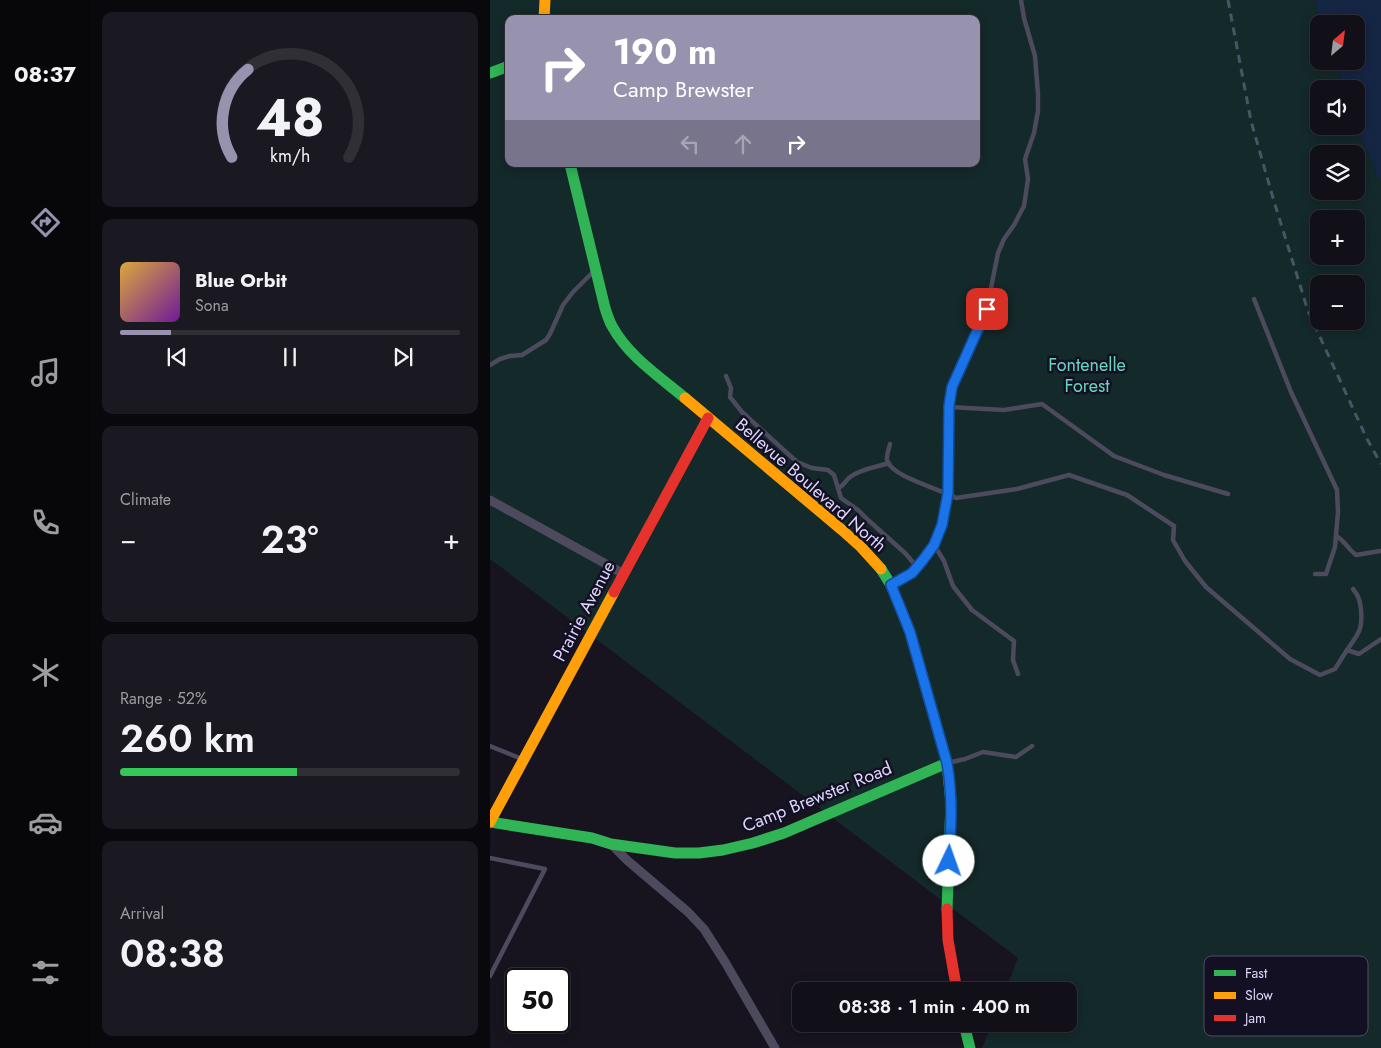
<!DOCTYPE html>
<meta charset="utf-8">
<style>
:root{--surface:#110f17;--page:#1a1820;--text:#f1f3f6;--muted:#9c9ca1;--line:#302f36;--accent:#9792ae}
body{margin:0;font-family:Jost,sans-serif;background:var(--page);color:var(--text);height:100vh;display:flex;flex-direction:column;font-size:19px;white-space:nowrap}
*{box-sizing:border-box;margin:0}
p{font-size:16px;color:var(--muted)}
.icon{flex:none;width:28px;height:28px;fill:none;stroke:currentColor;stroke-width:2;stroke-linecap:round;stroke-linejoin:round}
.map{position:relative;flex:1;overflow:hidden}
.sheet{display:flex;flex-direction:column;gap:12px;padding:12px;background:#09080d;width:400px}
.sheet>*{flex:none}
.guide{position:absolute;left:15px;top:15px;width:475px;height:152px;border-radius:10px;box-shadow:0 2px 12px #0003,0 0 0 1px var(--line);background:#9792ae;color:#fff;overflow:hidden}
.needle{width:32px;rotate:28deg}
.controls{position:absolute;left:820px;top:15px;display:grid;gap:10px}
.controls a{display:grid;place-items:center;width:55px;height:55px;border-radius:10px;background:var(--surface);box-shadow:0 2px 12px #0003,0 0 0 1px var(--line);font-size:25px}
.speed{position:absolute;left:15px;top:968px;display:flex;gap:10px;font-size:25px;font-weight:700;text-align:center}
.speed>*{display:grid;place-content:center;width:65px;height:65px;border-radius:50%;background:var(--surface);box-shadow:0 2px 12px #0003,0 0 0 1px var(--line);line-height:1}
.speed .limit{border:2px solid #111;border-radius:8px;background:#fff;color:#111}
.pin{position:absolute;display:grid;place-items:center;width:42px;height:42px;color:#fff;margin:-21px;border-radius:10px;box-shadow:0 2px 8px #0006}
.me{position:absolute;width:55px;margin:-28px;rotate:3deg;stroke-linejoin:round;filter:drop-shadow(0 0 4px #0008)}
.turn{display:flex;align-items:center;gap:18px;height:105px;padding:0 25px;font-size:22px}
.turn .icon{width:65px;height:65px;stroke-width:2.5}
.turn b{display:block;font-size:35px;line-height:42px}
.lanes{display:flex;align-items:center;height:48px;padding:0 25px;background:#0003;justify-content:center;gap:25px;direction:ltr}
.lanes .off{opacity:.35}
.big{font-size:38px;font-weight:600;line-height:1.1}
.sheet .card{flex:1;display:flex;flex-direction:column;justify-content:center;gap:8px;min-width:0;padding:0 18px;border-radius:10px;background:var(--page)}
.sheet .dial{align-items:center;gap:0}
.dial svg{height:130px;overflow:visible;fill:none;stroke:var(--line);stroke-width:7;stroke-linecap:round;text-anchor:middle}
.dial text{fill:var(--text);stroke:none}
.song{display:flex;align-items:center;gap:15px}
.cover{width:60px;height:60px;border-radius:8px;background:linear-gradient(135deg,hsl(40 70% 55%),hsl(280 70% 35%))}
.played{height:5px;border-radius:2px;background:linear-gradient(90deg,var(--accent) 15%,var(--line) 15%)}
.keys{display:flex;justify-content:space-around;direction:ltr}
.heat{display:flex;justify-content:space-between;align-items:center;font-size:28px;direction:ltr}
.charge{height:8px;border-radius:4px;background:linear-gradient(90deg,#34c759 52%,var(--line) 0)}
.trip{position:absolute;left:302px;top:982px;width:285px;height:50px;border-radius:10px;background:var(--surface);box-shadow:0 2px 12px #0003,0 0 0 1px var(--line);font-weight:600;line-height:50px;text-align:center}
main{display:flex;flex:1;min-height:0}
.tab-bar{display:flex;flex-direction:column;width:90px;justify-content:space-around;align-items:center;background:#070609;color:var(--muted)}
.tab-bar .icon{width:35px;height:35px}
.tab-bar .selected{color:var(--accent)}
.tab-bar b{font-size:22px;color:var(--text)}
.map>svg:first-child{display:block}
.green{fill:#14292a;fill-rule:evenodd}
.water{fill:#152544}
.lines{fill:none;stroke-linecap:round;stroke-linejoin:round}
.lane{stroke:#4d4a5e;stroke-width:4.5}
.street{stroke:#4d4a5e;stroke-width:9}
.fast{stroke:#30b455;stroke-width:11}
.slow{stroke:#ff9f0a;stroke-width:11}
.jam{stroke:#e5322d;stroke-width:11}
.rail{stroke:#475666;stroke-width:3;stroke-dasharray:8 6;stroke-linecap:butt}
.route-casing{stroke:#114b97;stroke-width:12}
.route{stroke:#1a73e8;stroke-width:9}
.labels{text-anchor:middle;stroke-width:5;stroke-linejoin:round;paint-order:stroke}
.park-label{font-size:18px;fill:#69d4be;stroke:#141023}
.street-label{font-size:18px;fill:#dcd6fb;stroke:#141023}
.key{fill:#141023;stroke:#504b64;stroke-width:1}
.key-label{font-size:14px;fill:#dcd6fb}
</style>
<main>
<nav class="tab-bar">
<b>08:37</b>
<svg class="icon selected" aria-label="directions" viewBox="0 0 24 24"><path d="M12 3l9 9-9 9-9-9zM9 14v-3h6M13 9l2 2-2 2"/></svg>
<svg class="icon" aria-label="music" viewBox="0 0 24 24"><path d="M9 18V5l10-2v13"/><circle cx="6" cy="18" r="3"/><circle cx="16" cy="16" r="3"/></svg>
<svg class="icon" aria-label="phone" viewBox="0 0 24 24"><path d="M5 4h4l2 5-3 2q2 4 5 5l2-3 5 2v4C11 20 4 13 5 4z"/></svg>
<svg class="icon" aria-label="climate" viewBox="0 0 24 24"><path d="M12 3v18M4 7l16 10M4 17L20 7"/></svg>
<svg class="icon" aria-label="car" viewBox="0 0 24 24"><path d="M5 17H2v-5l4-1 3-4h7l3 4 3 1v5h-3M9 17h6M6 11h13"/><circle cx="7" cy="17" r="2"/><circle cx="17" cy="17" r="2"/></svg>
<svg class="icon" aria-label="filters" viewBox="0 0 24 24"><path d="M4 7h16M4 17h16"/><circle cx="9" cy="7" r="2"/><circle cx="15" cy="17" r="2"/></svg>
</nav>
<section class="sheet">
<div class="card dial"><svg viewBox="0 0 100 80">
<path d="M14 69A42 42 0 1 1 86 69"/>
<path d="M14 69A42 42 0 0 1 24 15" stroke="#9792ae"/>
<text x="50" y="56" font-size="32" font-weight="700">48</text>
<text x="50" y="72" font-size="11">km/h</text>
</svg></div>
<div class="card">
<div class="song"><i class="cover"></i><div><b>Blue Orbit</b><p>Sona</p></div></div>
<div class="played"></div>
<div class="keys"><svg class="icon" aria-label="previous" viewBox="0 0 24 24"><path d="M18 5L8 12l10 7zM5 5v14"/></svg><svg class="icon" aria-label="pause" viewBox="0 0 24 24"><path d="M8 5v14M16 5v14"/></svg><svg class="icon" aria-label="next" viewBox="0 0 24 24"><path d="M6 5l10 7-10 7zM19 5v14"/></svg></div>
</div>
<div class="card"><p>Climate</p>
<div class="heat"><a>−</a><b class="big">23°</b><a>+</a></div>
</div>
<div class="card"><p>Range · 52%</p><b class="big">260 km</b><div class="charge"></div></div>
<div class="card"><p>Arrival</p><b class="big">08:38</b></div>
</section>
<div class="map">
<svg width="891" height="1048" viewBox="0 0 891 1048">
<rect width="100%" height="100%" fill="#17141f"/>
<!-- green -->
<path class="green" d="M0 0H824L832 24H829V61H845L854 89H829V126H866V125L891 184V1048H492L502 1024H579V991H515L528 958 0 559ZM19 19H486V164H19ZM829 154H866V191H829ZM829 219H866V256H829ZM829 284H866V321H829Z"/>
<!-- water -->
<polygon class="water" points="824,0 891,0 891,184 866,125 866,89 854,89 845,61 866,61 866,24 832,24"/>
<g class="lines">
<!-- lane -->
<g class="lane">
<polyline points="504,294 501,288 508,253 514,239 524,225 534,206 538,179 535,159 544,133 548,111 548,94 545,56 534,18 531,0"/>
<polyline points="764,299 801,392 847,490 848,512 845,547 836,574 825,574"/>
<polyline points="0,365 10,359 20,356 32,355 56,340 60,334 73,305 83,292 104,271"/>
<polyline points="236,376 241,388 240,397 252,412 307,462 322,468 338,470 344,475 351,498 368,510 378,520 415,553 427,567"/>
<polyline points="459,407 514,410 552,404 624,456 674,475 738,494"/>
<path d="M400 444C399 449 396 456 397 460 401 477 451 489 466 498L527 489 579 475 637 495 684 526 683 540 695 561 716 587 800 659 830 675 845 669 857 650 869 654 891 639"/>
<path d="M348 488C354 486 355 481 360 477 370 469 387 467 399 463"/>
<path d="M846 536C855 541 858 549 866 555L890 551H891"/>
<polyline points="444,545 454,561 463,586 482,610 524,641 523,660 528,674"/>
<path d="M857 650C868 634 873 630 871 610 870 601 869 596 863 589"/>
<polyline points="0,746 32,759"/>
<polyline points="458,763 475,759 493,752 526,757 542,746"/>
<polyline points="0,858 55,869 0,976"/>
</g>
<!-- street -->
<g class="street">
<polyline points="0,500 134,574"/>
<polyline points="401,585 422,573 433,560 444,545 453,525 458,493 459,406 461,387 504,294"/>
<polyline points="121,844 138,861 198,912 214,929 235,962 285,1048"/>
</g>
<!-- fast -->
<g class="fast">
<polyline points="0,73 19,66"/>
<path d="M80 164 115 308C117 314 119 321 122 326 138 356 170 377 195 398"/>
<polyline points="391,569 401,585 420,632 457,763 461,803 457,909"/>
<polyline points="0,822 102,838 121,844 185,853 209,853 233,850 263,843 294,833 457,763"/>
<polyline points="474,1024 480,1048"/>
</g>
<!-- slow -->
<g class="slow">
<polyline points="54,19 55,0"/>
<polyline points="195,398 352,530 371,547 391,569"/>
<polyline points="0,822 124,592"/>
</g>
<!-- jam -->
<g class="jam">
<polyline points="124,592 218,418"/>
<polyline points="457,909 458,940 467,991"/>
</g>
<!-- rail -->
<polyline class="rail" points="738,0 761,121 783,198 818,311 877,439 891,464"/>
</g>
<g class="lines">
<!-- route casing -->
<g class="route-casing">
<path id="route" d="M459 861C461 828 463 796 457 763L420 632 401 585 422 573 433 560 444 545 452 525 458 493 459 406 462 387 497 309"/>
</g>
<!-- route -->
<use href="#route" class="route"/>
</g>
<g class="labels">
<!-- park labels -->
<g class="park-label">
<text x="597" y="371">Fontenelle<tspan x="597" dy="21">Forest</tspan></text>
</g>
<!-- street labels -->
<g class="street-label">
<text transform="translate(321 485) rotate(41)" y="6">Bellevue Boulevard North</text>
<text transform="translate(94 611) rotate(-62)" y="6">Prairie Avenue</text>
<text transform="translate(327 797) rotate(-22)" y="6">Camp Brewster Road</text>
</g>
</g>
<!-- legend -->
<rect x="714" y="956" width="164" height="80" rx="8" class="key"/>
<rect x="724" y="970" width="22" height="6" fill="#30b455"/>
<rect x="724" y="992" width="22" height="7" fill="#ff9f0a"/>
<rect x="724" y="1015" width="22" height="6" fill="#e5322d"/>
<g class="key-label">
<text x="755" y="978">Fast</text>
<text x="755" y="1000">Slow</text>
<text x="755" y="1023">Jam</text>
</g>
</svg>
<div class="controls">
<a><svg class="needle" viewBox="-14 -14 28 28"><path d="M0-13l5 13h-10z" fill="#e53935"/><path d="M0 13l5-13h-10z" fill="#9c9ca1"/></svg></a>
<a><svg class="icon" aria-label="sound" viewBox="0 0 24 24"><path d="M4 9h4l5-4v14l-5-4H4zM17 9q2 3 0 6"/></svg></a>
<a><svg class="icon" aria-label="layers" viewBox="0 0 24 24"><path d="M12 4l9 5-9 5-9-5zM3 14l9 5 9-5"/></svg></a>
<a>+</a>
<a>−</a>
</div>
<div class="speed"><div class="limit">50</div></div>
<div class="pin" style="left:497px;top:309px;background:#d93025"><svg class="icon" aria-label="arrive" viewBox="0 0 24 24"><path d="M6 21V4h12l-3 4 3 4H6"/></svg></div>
<svg class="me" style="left:459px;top:861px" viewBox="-20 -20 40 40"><circle r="19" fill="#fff"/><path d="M0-13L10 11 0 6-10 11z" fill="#1a73e8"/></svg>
<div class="trip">08:38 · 1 min · 400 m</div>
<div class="guide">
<div class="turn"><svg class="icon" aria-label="right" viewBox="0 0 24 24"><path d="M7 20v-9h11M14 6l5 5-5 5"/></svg><div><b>190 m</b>Camp Brewster</div></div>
<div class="lanes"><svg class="icon off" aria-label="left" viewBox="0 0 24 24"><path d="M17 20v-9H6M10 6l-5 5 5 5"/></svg><svg class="icon off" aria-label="ahead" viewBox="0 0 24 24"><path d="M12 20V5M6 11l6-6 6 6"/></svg><svg class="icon" aria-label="right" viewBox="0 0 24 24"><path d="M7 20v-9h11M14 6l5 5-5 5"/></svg></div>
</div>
</div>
</main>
